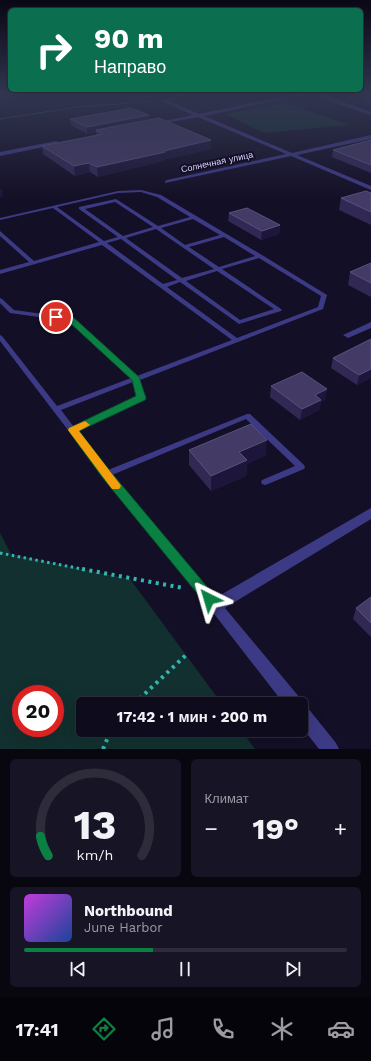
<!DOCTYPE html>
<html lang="ru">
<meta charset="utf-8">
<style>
:root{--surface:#0e0b1c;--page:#171425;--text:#f1f3f6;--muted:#9b9ba3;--line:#2e2b3b;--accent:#0b8043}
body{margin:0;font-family:"Work Sans",sans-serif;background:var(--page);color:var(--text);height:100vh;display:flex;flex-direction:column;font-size:15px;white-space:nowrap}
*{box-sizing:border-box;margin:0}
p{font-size:13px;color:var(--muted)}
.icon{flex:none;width:22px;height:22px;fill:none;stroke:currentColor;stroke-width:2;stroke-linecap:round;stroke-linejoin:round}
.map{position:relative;height:749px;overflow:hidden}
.drawer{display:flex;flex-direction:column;gap:10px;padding:10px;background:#08060f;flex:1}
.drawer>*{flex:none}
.banner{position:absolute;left:8px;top:8px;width:355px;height:84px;border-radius:6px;box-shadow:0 4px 16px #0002,0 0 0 1px var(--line);background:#0b6e4f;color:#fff;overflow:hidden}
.speed{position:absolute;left:12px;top:685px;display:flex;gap:8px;font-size:20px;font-weight:700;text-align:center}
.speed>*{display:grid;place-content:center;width:52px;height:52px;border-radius:50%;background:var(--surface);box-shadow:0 4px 16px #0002,0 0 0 1px var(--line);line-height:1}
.speed .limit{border:6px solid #d22;background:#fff;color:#111}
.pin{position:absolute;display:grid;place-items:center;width:34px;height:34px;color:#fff;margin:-17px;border:2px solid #fff;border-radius:50%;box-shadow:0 1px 4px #0007}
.me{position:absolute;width:44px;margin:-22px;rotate:320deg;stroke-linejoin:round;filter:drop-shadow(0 0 3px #0008)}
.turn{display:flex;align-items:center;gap:14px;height:84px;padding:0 20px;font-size:18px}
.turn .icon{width:52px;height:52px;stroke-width:2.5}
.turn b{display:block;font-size:28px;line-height:34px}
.big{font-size:30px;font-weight:700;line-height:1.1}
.drawer .tile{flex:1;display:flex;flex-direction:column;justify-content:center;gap:6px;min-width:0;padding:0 14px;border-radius:6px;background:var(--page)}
.drawer .dial{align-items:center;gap:0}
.dial svg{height:104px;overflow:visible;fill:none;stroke:var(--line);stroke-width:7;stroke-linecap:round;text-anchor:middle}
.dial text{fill:var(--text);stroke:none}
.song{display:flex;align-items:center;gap:12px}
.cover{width:48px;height:48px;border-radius:6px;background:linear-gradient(135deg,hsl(290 70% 55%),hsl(220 70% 35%))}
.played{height:4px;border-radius:2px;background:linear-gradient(90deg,var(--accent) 40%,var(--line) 40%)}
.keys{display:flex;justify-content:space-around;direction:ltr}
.heat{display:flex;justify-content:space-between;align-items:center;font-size:22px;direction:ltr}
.drawer .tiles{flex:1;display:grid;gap:10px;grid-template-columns:1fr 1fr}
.tile:last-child{grid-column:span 2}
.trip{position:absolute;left:76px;top:697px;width:232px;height:40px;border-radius:6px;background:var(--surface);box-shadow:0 4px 16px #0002,0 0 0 1px var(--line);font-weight:700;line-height:40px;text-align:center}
.menu{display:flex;height:64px;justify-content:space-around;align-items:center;background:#06040b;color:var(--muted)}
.menu .icon{width:28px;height:28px}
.menu .selected{color:var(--accent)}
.menu b{font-size:18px;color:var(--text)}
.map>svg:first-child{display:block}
.green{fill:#12302f;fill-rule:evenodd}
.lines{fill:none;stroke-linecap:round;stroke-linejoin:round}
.path-far2{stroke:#2fb8b0;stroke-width:1;stroke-dasharray:1 1.5;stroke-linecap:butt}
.path-far1{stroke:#2fb8b0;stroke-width:3;stroke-dasharray:2.5 3.5;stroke-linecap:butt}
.path{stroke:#2fb8b0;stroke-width:4;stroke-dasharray:3 4.5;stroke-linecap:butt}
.service{fill:#3d3a85;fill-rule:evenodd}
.minor{fill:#3d3a85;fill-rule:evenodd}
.wall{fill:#312854}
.shaded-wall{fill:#1d163a}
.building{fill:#433a66;stroke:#5a527e}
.route{fill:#0b8043;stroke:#07532c}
.slow{fill:#f59e0b}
.labels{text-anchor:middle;stroke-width:4;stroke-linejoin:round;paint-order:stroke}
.far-street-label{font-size:9px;fill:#d9d4ff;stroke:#130f26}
</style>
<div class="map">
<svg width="371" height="749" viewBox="0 0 371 749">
<rect width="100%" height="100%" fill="#130f26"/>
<!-- green -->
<g class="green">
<polygon points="285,103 350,125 264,133 225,114"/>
<path d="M0 533 11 554 130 579 222 704H83V730H241L255 749H0ZM21 694H55V728H21Z"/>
</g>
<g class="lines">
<!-- path-far2 -->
<polyline class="path-far2" points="0,119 78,107 156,101"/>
<!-- path-far1 -->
<polyline class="path-far1" points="0,553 87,570"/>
<!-- path -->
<g class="path">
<polyline points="82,569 183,588"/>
<polyline points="134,704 186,655"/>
<polyline points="103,749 111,730"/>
</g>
<!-- service -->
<path class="service" d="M141 190 161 195 262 255 327 295 323 309 140 380 145 398 144 400 77 431 108 470 247 414H250L304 465 305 467 304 469 268 484 265 485 262 484 261 482 262 480 295 466 246 419 112 475 219 603 220 606 219 609 215 611 211 609 103 476 0 341V335L2 336 57 406 131 378 68 321 10 313 0 303V298L2 299 14 310 72 318 137 376 232 340 102 245 0 274V270L29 262 0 236V231L34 261 99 242 53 208 0 220V218L118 191ZM141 192 157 197 190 217 158 226 116 199 79 207V209L118 237 104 241 57 207 118 193ZM115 202 153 227 123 236 85 209ZM193 219 220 235 185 245 161 228ZM156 229 214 269 182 278 126 238ZM224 237 255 256 219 267 189 247ZM121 239 177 280 163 284 107 243ZM259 258 321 296 318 307 237 338 167 287 180 282 239 324 281 311 282 310 281 309 222 269ZM217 271 274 309 240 320 186 281ZM133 382 137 397 74 427 61 410Z"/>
<!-- minor -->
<g class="minor">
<polygon points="179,94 186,94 168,101 199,114 297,94 307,94 204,116 292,153 371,135 371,139 297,155 371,186 371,190 291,156 165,183 165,181 167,180 286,154 198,117 154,125 154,123 193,115 162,101"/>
<polygon points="318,94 322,94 371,112 371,115 320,98"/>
<polygon points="56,141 58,142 58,144 0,156 0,152"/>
<polygon points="371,322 371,328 348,338 343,335"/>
<polygon points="371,508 371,519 225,608 300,698 302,705 307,707 336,743 339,749 319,749 301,726 301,704 284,704 208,606 210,601"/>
</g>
</g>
<!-- wall -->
<g class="wall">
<polygon points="120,94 158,94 132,99"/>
<polygon points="371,97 371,105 366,103 367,98"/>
<polygon points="149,115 149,120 211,149 166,159 166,160 98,177 90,172 75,176 43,154 42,146 96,135 96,132 87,134 71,125 70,119"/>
<polygon points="371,140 371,173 332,157 333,150"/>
<polygon points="371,193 371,225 339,210 341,198"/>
<polygon points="229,213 280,225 279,234 261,240 228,221"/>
<polygon points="371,263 371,297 348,285 350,272"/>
<polygon points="371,339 371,378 357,385 331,368 333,358"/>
<polygon points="271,386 325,400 321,402 319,410 300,420 270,397"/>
<polygon points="189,450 266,455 247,464 246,476 211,491 189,465"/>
<polygon points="371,597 371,637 353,619 356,608"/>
</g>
<!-- shaded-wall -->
<g class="shaded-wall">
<polygon points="131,94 158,94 132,99"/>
<polygon points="149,115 149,122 96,130 96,132 87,134 87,127"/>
<polygon points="211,140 211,149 166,159 166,160 98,177 97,167 164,151"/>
<polygon points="89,163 90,172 75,176 74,166"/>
<polygon points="0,189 2,189 3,197 0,197"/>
<polygon points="280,225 279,234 261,240 262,231"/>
<polygon points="371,369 371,378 357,385 359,375"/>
<polygon points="327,389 325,400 321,402 319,410 300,420 302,409 315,395"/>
<polygon points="267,440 266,455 247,464 246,476 211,491 211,476 239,452"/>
</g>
<!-- building -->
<g class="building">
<polygon points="131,108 149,115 87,127 70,119"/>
<polygon points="159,118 211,140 164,151 165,152 97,167 89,163 74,166 42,146 103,134 96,130"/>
<polygon points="371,140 371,165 333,150"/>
<polygon points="366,191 371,193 371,212 341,198"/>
<polygon points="247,208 280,225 262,231 229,213"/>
<polygon points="371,263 371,283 350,272"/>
<polygon points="371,339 371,369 359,375 333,358"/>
<polygon points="302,372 327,389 315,395 321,400 302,409 271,386"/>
<polygon points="251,424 267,440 239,452 247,460 211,476 189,450"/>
<polygon points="371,597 371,623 356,608"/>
</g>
<!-- sky -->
<linearGradient id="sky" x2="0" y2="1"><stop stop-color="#0a0815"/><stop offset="0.47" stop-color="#333752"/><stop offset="1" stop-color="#333752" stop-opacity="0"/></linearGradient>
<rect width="371" height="199" fill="url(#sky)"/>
<!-- route -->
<polygon class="route" points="53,315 73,317 139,377 146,398 145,400 79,431 110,471 214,595 216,599 214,603 209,605 205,603 102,477 68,430 69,428 136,396 132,380 68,321 53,319"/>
<!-- slow -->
<polygon class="slow" points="85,421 90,425 79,431 119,483 121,486 119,489 112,489 68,430 69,428"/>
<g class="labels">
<!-- far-street labels -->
<g class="far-street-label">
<text transform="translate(217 162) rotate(-12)" y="3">Солнечная улица</text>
</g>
</g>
</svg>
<div class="speed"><div class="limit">20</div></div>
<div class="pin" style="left:56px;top:317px;background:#d93025"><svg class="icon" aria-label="arrive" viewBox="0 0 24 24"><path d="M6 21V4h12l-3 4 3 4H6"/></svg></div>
<svg class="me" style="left:209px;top:599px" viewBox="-20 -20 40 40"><path d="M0-17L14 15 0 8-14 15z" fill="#0b8043" stroke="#fff" stroke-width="4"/></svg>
<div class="trip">17:42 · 1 мин · 200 m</div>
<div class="banner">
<div class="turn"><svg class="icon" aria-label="right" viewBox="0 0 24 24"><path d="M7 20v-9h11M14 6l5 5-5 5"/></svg><div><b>90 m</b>Направо</div></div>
</div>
</div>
<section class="drawer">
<div class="tiles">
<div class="tile dial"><svg viewBox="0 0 100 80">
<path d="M14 69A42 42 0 1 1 86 69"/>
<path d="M14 69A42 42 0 0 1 8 54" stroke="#0b8043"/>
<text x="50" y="56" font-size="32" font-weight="700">13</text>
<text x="50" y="72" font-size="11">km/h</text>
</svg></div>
<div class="tile"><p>Климат</p>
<div class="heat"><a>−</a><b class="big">19°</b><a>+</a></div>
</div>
<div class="tile">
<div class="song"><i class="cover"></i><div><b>Northbound</b><p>June Harbor</p></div></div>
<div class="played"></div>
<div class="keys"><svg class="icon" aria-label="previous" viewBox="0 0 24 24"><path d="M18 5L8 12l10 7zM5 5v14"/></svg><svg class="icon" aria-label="pause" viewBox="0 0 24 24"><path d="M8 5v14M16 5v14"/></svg><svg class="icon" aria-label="next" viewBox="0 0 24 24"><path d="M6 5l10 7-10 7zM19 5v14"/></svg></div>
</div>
</div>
</section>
<nav class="menu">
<b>17:41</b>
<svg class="icon selected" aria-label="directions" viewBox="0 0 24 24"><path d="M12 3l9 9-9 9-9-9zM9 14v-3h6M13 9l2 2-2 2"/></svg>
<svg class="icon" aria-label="music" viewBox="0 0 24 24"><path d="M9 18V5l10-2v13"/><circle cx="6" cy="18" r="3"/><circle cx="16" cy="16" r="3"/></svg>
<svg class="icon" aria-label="phone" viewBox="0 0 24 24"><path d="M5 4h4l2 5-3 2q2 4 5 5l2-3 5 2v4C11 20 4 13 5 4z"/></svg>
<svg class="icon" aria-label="climate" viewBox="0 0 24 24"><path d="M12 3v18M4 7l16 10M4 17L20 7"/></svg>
<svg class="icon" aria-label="car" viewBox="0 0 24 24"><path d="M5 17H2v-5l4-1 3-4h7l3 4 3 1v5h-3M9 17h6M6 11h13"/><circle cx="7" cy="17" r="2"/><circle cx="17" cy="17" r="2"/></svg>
</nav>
